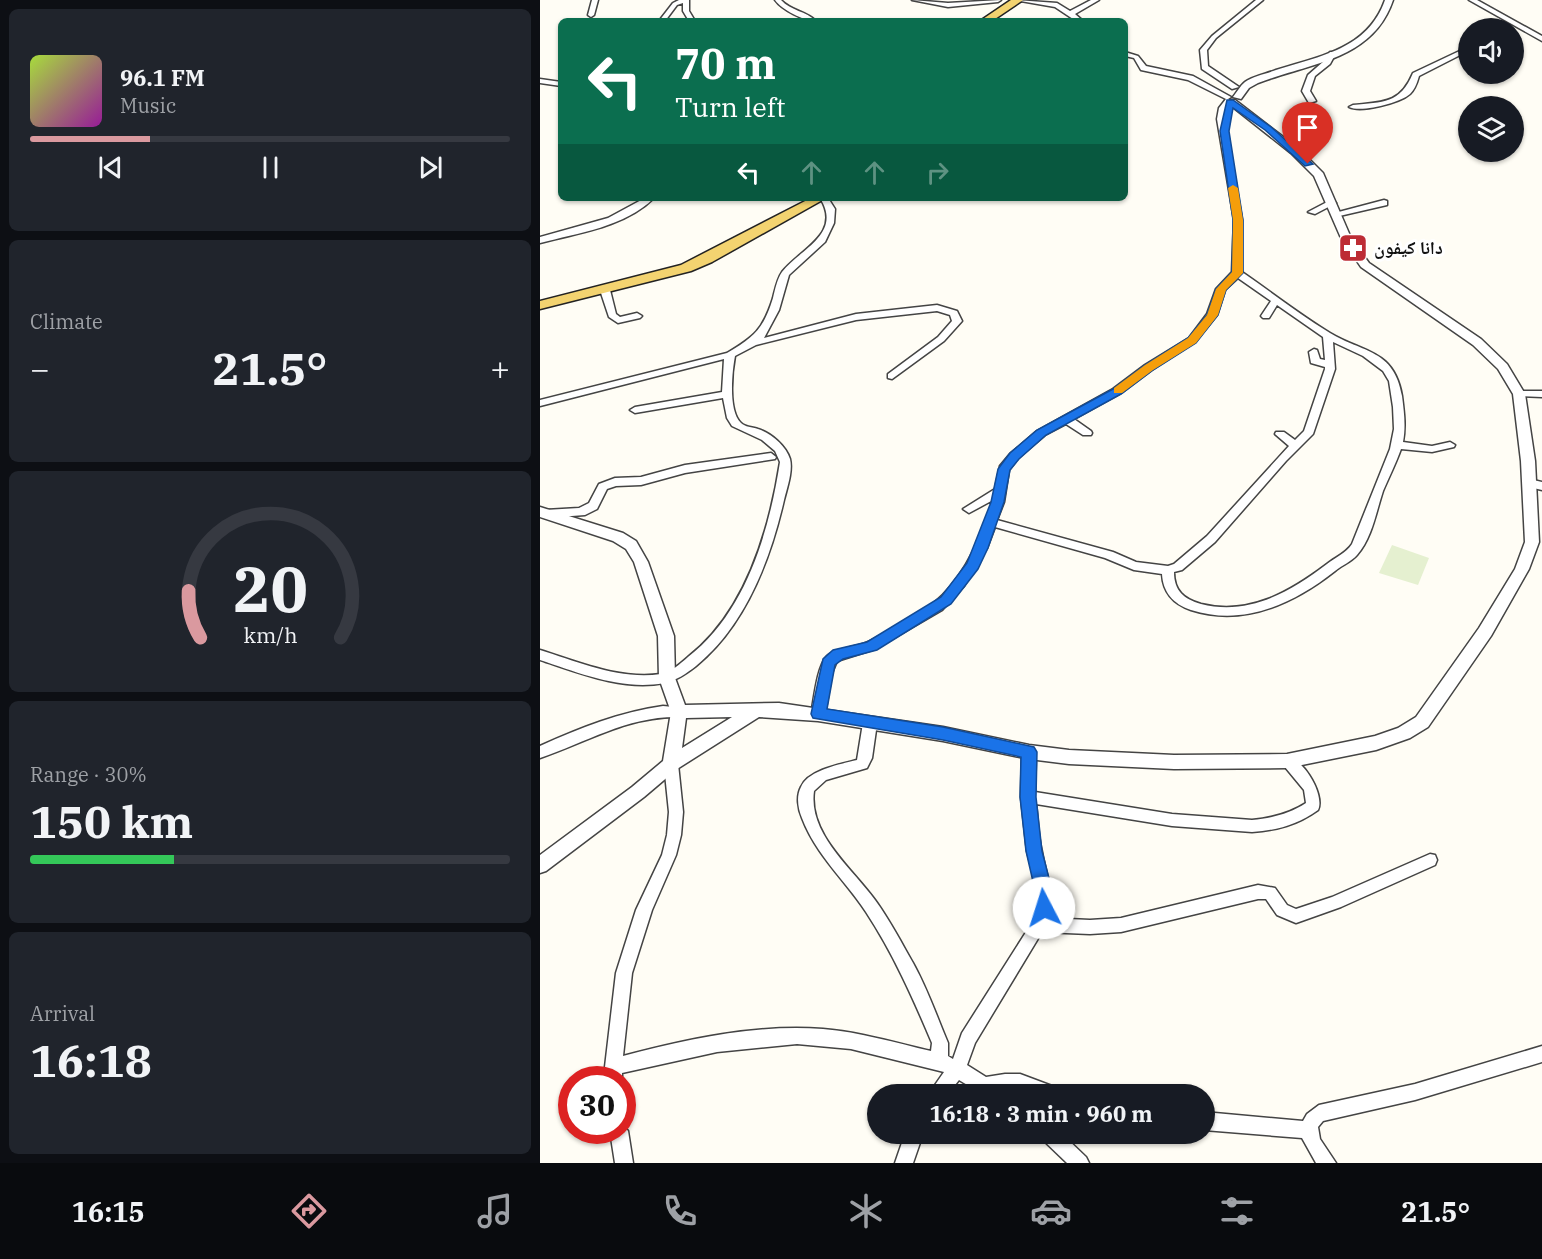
<!DOCTYPE html>
<meta charset="utf-8">
<style>
:root{--surface:#171b24;--page:#20242c;--text:#f1f3f6;--muted:#9ea1a6;--line:#363941;--accent:#da999f}
body{margin:0;font-family:"IBM Plex Serif","Noto Naskh Arabic",serif;background:var(--page);color:var(--text);height:100vh;display:flex;flex-direction:column;font-size:22px;white-space:nowrap}
*{box-sizing:border-box;margin:0}
p{font-size:20px;color:var(--muted)}
.icon{flex:none;width:33px;height:33px;fill:none;stroke:currentColor;stroke-width:2;stroke-linecap:round;stroke-linejoin:round}
.map{position:relative;flex:1;overflow:hidden}
.panel{display:flex;flex-direction:column;gap:9px;padding:9px;background:#0d0f14;width:540px}
.panel>*{flex:none}
.top-card{position:absolute;left:18px;top:18px;width:570px;height:183px;border-radius:9px;box-shadow:0 2px 4px #0004;background:#0b6e4f;color:#fff;overflow:hidden}
.controls{position:absolute;left:918px;top:18px;display:grid;gap:12px}
.controls a{display:grid;place-items:center;width:66px;height:66px;border-radius:50%;background:var(--surface);box-shadow:0 2px 4px #0004;font-size:30px}
.speed{position:absolute;left:18px;top:1066px;display:flex;gap:12px;font-size:30px;font-weight:700;text-align:center}
.speed>*{display:grid;place-content:center;width:78px;height:78px;border-radius:50%;background:var(--surface);box-shadow:0 2px 4px #0004;line-height:1}
.speed .limit{border:9px solid #d22;background:#fff;color:#111}
.pin{position:absolute;display:grid;place-items:center;width:51px;height:51px;color:#fff;margin:-62px -26px;border-radius:50% 50% 50% 0;rotate:-45deg;box-shadow:0 0 6px #0007}
.pin .icon{rotate:45deg}
.me{position:absolute;width:66px;margin:-33px;rotate:355deg;stroke-linejoin:round;filter:drop-shadow(0 0 4px #0008)}
.turn{display:flex;align-items:center;gap:21px;height:126px;padding:0 18px;font-size:27px}
.turn .icon{width:78px;height:78px;stroke-width:2.5}
.turn b{display:block;font-size:42px;line-height:51px}
.lanes{display:flex;align-items:center;height:57px;padding:0 18px;background:#0003;justify-content:center;gap:30px;direction:ltr}
.lanes .off{opacity:.35}
.big{font-size:45px;font-weight:700;line-height:1.1}
.panel .widget{flex:1;display:flex;flex-direction:column;justify-content:center;gap:9px;min-width:0;padding:0 21px;border-radius:9px;background:var(--page)}
.panel .dial{align-items:center;gap:0}
.dial svg{height:156px;overflow:visible;fill:none;stroke:var(--line);stroke-width:7;stroke-linecap:round;text-anchor:middle}
.dial text{fill:var(--text);stroke:none}
.song{display:flex;align-items:center;gap:18px}
.cover{width:72px;height:72px;border-radius:9px;background:linear-gradient(135deg,hsl(80 70% 55%),hsl(300 70% 35%))}
.played{height:6px;border-radius:3px;background:linear-gradient(90deg,var(--accent) 25%,var(--line) 25%)}
.keys{display:flex;justify-content:space-around;direction:ltr}
.heat{display:flex;justify-content:space-between;align-items:center;font-size:33px;direction:ltr}
.charge{height:9px;border-radius:4px;background:linear-gradient(90deg,#34c759 30%,var(--line) 0)}
.trip{position:absolute;left:327px;top:1084px;width:348px;height:60px;border-radius:30px;background:var(--surface);box-shadow:0 2px 4px #0004;font-weight:700;line-height:60px;text-align:center}
.dock{display:flex;height:96px;justify-content:space-around;align-items:center;background:#090b0e;color:var(--muted)}
.dock .icon{width:42px;height:42px}
.dock .active{color:var(--accent)}
.dock b{font-size:27px;color:var(--text)}
main{display:flex;flex:1;min-height:0}
.map>svg:first-child{display:block}
.pitch{fill:#e5f0d0}
.lines{fill:none;stroke-linecap:round;stroke-linejoin:round}
.minor-casing{stroke:#444;stroke-width:3}
.tertiary-casing{stroke:#444;stroke-width:3}
.primary-casing{stroke:#222;stroke-width:3}
.minor{fill:#fff;fill-rule:evenodd}
.tertiary{fill:#fff;fill-rule:evenodd}
.primary{fill:#f3d370;fill-rule:evenodd}
.route{fill:#1a73e8;stroke:#114b97;stroke-width:1.5}
.slow{fill:#f59e0b}
.labels{text-anchor:middle;stroke-width:6;stroke-linejoin:round;paint-order:stroke}
.far-poi-label{font-size:18px;font-weight:bold;fill:#111;stroke:#fff;text-anchor:start}
</style>
<main>
<section class="panel">
<div class="widget">
<div class="song"><i class="cover"></i><div><b>96.1 FM</b><p>Music</p></div></div>
<div class="played"></div>
<div class="keys"><svg class="icon" aria-label="previous" viewBox="0 0 24 24"><path d="M18 5L8 12l10 7zM5 5v14"/></svg><svg class="icon" aria-label="pause" viewBox="0 0 24 24"><path d="M8 5v14M16 5v14"/></svg><svg class="icon" aria-label="next" viewBox="0 0 24 24"><path d="M6 5l10 7-10 7zM19 5v14"/></svg></div>
</div>
<div class="widget"><p>Climate</p>
<div class="heat"><a>−</a><b class="big">21.5°</b><a>+</a></div>
</div>
<div class="widget dial"><svg viewBox="0 0 100 80">
<path d="M14 69A42 42 0 1 1 86 69"/>
<path d="M14 69A42 42 0 0 1 8 45" stroke="#da999f"/>
<text x="50" y="56" font-size="32" font-weight="700">20</text>
<text x="50" y="72" font-size="11">km/h</text>
</svg></div>
<div class="widget"><p>Range · 30%</p><b class="big">150 km</b><div class="charge"></div></div>
<div class="widget"><p>Arrival</p><b class="big">16:18</b></div>
</section>
<div class="map">
<svg width="1002" height="1163" viewBox="0 0 1002 1163">
<rect width="100%" height="100%" fill="#fffdf5"/>
<!-- pitch -->
<polygon class="pitch" points="852,545 889,558 878,585 839,573"/>
<g class="lines">
<!-- minor casing -->
<g class="minor-casing">
<g id="minor">
<polygon points="52,0 58,0 54,15 51,17 48,15"/>
<polygon points="139,0 149,0 149,11 155,21 149,21 143,11 143,3 137,5 125,21 119,21 133,3"/>
<path d="M235 0H241C251 11 266 11 276 21 264 21 242 10 235 0Z"/>
<polygon points="372,0 408,3 461,0 458,2 408,7"/>
<polygon points="475,0 517,3 530,11 551,0 559,0 535,14 543,21 536,21 515,7"/>
<polygon points="716,0 723,0 676,38 667,50 668,66 699,87 692,89 662,69 660,50 672,36"/>
<polygon points="929,0 937,0 1002,36 1002,41"/>
<path d="M928 47V51L879 76C877 83 875 89 870 94 860 103 821 113 809 107L813 105C843 102 860 104 873 73Z"/>
<path d="M585 52 598 56 606 66 653 76 691 97 688 99 691 101 685 112V119L702 220V272C731 292 759 314 790 333 823 353 854 349 862 396 864 412 866 426 863 442L892 446 910 442 915 445 914 447 892 452 861 449C856 463 849 477 843 491 836 512 832 538 817 555 811 562 802 565 795 571 753 604 704 627 651 610 633 604 623 592 622 574L594 570 565 558 455 527 447 548 424 586 402 610 335 649 297 661 292 673 285 714 283 718 278 719 273 718 271 714C274 700 277 666 287 656 296 648 319 647 330 641 350 630 377 618 394 603 424 578 442 537 453 500L429 513 423 509 455 489 460 466 470 454 497 431 573 389 605 365 649 338 667 314 676 289 692 272 694 220 677 119 679 108 686 99 648 80 601 70 594 58 585 56ZM698 278 731 301 721 316 723 318H729L737 305 783 337 785 360 780 359 777 350 774 349 769 352 771 363 785 367V369L764 431 755 440 744 432H736L735 434 749 446 667 536 634 564 628 566 596 562 573 552 457 520 464 502 469 470 478 458 505 435 526 424 543 435H551L552 433 551 431 534 419 581 393 613 369 655 342 677 315 685 290ZM793 342 823 356 843 371 849 381 853 407 854 429 850 449 812 544C806 553 796 557 787 564 750 592 709 616 661 604 644 599 634 591 634 572L642 570 675 542 746 461 773 434 795 369Z"/>
<polygon points="790,52 796,53 790,64 775,76 770,91 776,101 769,103 762,91 768,75 784,61"/>
<polygon points="0,79 21,82 21,86 0,83"/>
<path d="M105 198H114C85 227 38 233 0 243V237L68 218Z"/>
<path d="M280 198H288L295 209 294 223 285 242 249 275 239 310 224 338 316 314 397 305 417 311 422 321 404 341 352 379 348 378V374L398 337 412 321 410 315 397 311 316 320 216 345 195 356C192 372 188 411 201 423 205 427 212 427 218 429 231 433 246 446 250 459 253 471 247 488 244 500 230 561 205 626 156 666 147 673 136 681 124 683 83 691 39 673 0 660V650C39 662 79 680 121 674 131 672 140 664 148 657 206 612 229 532 240 462L235 451 222 440 192 426 187 418 183 398 95 413 90 410 95 407 182 392 184 359 0 406V400L187 353C214 337 223 330 233 298 235 290 237 279 242 272 260 249 303 234 280 198Z"/>
<polygon points="844,200 847,201 847,205 795,217 791,214"/>
<polygon points="789,201 796,203 775,214 768,212"/>
<polygon points="65,287 70,290 76,314 80,317 97,313 102,316 100,318 78,323 69,317 60,290"/>
<polygon points="979,391 1002,391 1002,397 975,396 974,394"/>
<polygon points="231,453 236,457 235,459 145,473 101,485 76,486 67,489 57,509 45,515 5,518 0,515 1,511 5,510 39,508 49,503 59,484 75,478 101,477 145,465"/>
<polygon points="989,479 1002,482 1002,490 985,486 983,483"/>
<path d="M123 706 144 708 146 712 144 716 139 717C88 716 47 742 0 758V746C40 728 80 712 123 706Z"/>
<path d="M330 718 335 719 337 723 332 758 327 768 286 780 274 791C268 834 312 868 335 900 349 919 361 942 373 963 387 988 397 1017 408 1043V1056L413 1059 422 1033 488 929 496 908V886L487 851 481 797 482 752 484 748 489 746 494 748 496 752 495 792 632 814 712 820C732 818 749 814 766 803L764 790 740 761 742 757C759 751 786 794 778 810 757 825 738 830 712 832L632 826 496 804C498 820 498 837 502 852 506 875 516 896 507 918L550 920 581 918 718 885 735 888 747 905 756 909 792 897 890 854 895 855 897 860 895 865 801 907 756 923 737 915 726 899H718L581 932 550 934 502 932 435 1043 427 1065 446 1077 465 1074H480L520 1089 522 1095H494L480 1091 467 1090 468 1095H444L419 1080 407 1095H388L404 1072 311 1049 257 1044 177 1052 82 1073V1080H66L65 1067 76 973 96 910 122 855 127 835 129 812 124 764 126 760 131 758 136 760 138 764 143 812 141 835 136 855 112 910 92 973 83 1056C147 1039 216 1024 283 1029 320 1032 356 1043 391 1051L392 1043C373 998 353 953 326 912 305 880 276 855 262 818 258 809 256 796 261 787 268 770 301 764 317 760L323 723 325 719Z"/>
<polygon points="1002,1046 1002,1062 875,1100 783,1121 778,1127 780,1139 796,1163 776,1163 762,1138 664,1130 664,1112 763,1121 767,1114 779,1105 875,1084"/>
<polygon points="82,1124 88,1131 93,1163 75,1163 70,1131 82,1131"/>
<polygon points="365,1134 383,1134 373,1163 355,1163"/>
<polygon points="500,1134 522,1134 546,1157 549,1163 527,1163 503,1140"/>
</g>
</g>
<!-- tertiary casing -->
<g class="tertiary-casing">
<g id="tertiary">
<path d="M845 0H853C833 60 770 63 718 83L709 88 701 99 693 97C697 92 700 86 705 82 713 76 726 74 736 70 780 56 828 49 845 0Z"/>
<path d="M689 100H695L759 149 783 173 811 238 829 263 941 339 967 364 985 394 995 461 999 542 989 569 951 636 888 727 870 738 836 750 747 768 634 769 529 764 489 759 403 741 278 721 219 717 137 769 104 797 6 871 0 873V855L92 787 123 761 131 712 119 678 118 636 94 562 86 549 73 541 0 517V507L83 533 96 541 108 562 134 636 135 678 145 705 239 703 403 727 489 745 529 750 634 755 747 754 835 736 858 728 876 717 939 628 975 569 985 542 981 461 973 394 958 369 933 345 821 267 801 238 774 176 751 153 689 104ZM192 717 142 748 146 718Z"/>
</g>
</g>
<!-- primary casing -->
<g class="primary-casing">
<g id="primary">
<polygon points="471,0 483,0 452,21 440,21"/>
<polygon points="271,198 286,198 172,262 151,271 0,309 0,301 141,265"/>
</g>
</g>
<!-- minor -->
<use href="#minor" class="minor"/>
<!-- tertiary -->
<use href="#tertiary" class="tertiary"/>
<!-- primary -->
<use href="#primary" class="primary"/>
</g>
<!-- route -->
<polygon class="route" points="687,100 693,100 731,127 773,164 765,166 725,130 693,108 689,131 703,220 703,273 686,290 678,315 656,343 613,370 581,394 506,435 479,459 470,470 464,502 448,548 438,569 411,604 337,650 303,659 295,665 287,709 403,727 494,747 497,752 496,797 502,851 511,886 512,908 510,913 504,915 498,913 495,908 494,886 486,851 480,797 481,757 403,740 273,718 271,714 283,659 293,650 327,642 401,597 427,563 451,502 458,469 470,453 497,430 573,389 605,365 648,338 667,315 676,289 692,272 693,220 680,131"/>
<!-- slow -->
<polygon class="slow" points="693,185 698,188 703,220 703,273 686,290 678,315 656,343 613,370 582,393 574,393 574,388 605,365 648,338 667,315 676,289 692,272 693,220 688,188"/>
<!-- icons -->
<defs>
<g id="pharmacy-square" transform="scale(1.5)"><rect x="-9" y="-9" width="18" height="18" rx="4" fill="#bd2c34" stroke="#fff"/><path d="M-2-6h4v4h4v4h-4v4h-4v-4h-4v-4h4Z" fill="#fff"/></g>
</defs>
<g fill-rule="evenodd">
<use href="#pharmacy-square" x="813" y="248"/>
</g>
<g class="labels">
<!-- far-poi labels -->
<g class="far-poi-label">
<text x="834" y="254">دانا كيفون</text>
</g>
</g>
</svg>
<div class="controls">
<a><svg class="icon" aria-label="sound" viewBox="0 0 24 24"><path d="M4 9h4l5-4v14l-5-4H4zM17 9q2 3 0 6"/></svg></a>
<a><svg class="icon" aria-label="layers" viewBox="0 0 24 24"><path d="M12 4l9 5-9 5-9-5zM3 14l9 5 9-5"/></svg></a>
</div>
<div class="speed"><div class="limit">30</div></div>
<div class="pin" style="left:768px;top:164px;background:#d93025"><svg class="icon" aria-label="arrive" viewBox="0 0 24 24"><path d="M6 21V4h12l-3 4 3 4H6"/></svg></div>
<svg class="me" style="left:504px;top:908px" viewBox="-20 -20 40 40"><circle r="19" fill="#fff"/><path d="M0-13L10 11 0 6-10 11z" fill="#1a73e8"/></svg>
<div class="trip">16:18 · 3 min · 960 m</div>
<div class="top-card">
<div class="turn"><svg class="icon" aria-label="left" viewBox="0 0 24 24"><path d="M17 20v-9H6M10 6l-5 5 5 5"/></svg><div><b>70 m</b>Turn left</div></div>
<div class="lanes"><svg class="icon" aria-label="left" viewBox="0 0 24 24"><path d="M17 20v-9H6M10 6l-5 5 5 5"/></svg><svg class="icon off" aria-label="ahead" viewBox="0 0 24 24"><path d="M12 20V5M6 11l6-6 6 6"/></svg><svg class="icon off" aria-label="ahead" viewBox="0 0 24 24"><path d="M12 20V5M6 11l6-6 6 6"/></svg><svg class="icon off" aria-label="right" viewBox="0 0 24 24"><path d="M7 20v-9h11M14 6l5 5-5 5"/></svg></div>
</div>
</div>
</main>
<nav class="dock">
<b>16:15</b>
<svg class="icon active" aria-label="directions" viewBox="0 0 24 24"><path d="M12 3l9 9-9 9-9-9zM9 14v-3h6M13 9l2 2-2 2"/></svg>
<svg class="icon" aria-label="music" viewBox="0 0 24 24"><path d="M9 18V5l10-2v13"/><circle cx="6" cy="18" r="3"/><circle cx="16" cy="16" r="3"/></svg>
<svg class="icon" aria-label="phone" viewBox="0 0 24 24"><path d="M5 4h4l2 5-3 2q2 4 5 5l2-3 5 2v4C11 20 4 13 5 4z"/></svg>
<svg class="icon" aria-label="climate" viewBox="0 0 24 24"><path d="M12 3v18M4 7l16 10M4 17L20 7"/></svg>
<svg class="icon" aria-label="car" viewBox="0 0 24 24"><path d="M5 17H2v-5l4-1 3-4h7l3 4 3 1v5h-3M9 17h6M6 11h13"/><circle cx="7" cy="17" r="2"/><circle cx="17" cy="17" r="2"/></svg>
<svg class="icon" aria-label="filters" viewBox="0 0 24 24"><path d="M4 7h16M4 17h16"/><circle cx="9" cy="7" r="2"/><circle cx="15" cy="17" r="2"/></svg>
<b>21.5°</b>
</nav>
